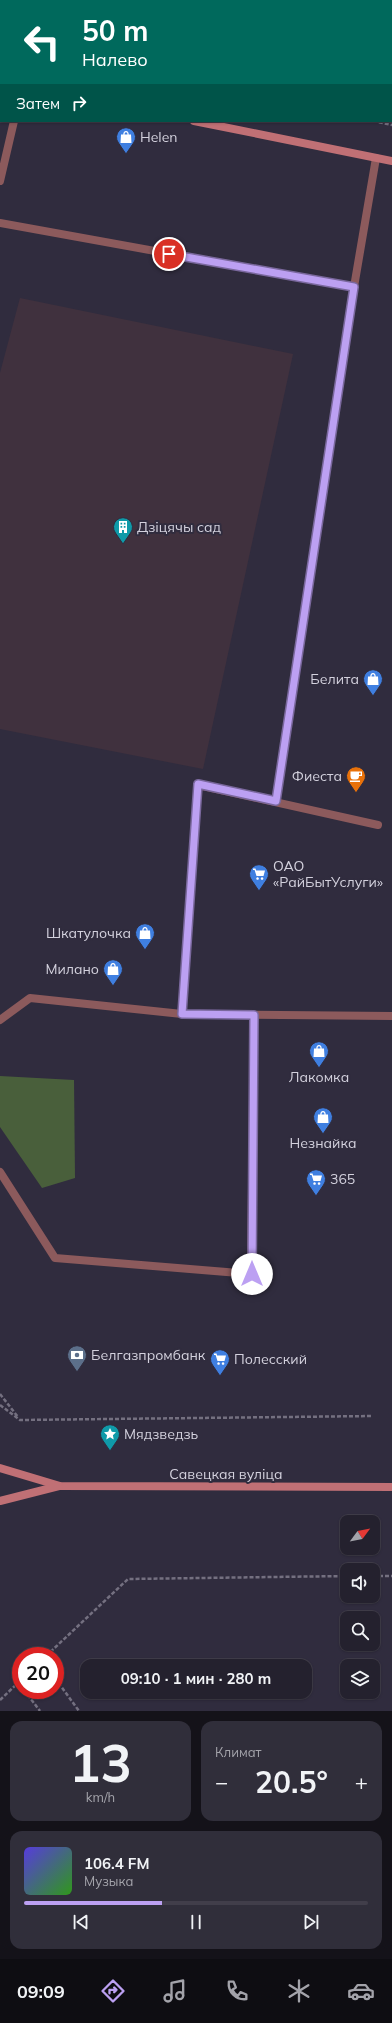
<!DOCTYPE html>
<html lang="ru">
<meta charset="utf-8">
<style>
:root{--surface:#24212e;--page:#302e3a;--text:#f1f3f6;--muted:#a3a3aa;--line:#413e4a;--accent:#bca0f2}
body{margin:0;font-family:Mulish,sans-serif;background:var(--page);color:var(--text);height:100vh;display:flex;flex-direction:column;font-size:15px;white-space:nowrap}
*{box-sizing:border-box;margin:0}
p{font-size:13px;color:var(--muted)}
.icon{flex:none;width:22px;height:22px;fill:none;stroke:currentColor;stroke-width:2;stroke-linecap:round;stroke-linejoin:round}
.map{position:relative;height:1711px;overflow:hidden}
.drawer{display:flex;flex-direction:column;gap:10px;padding:10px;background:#141219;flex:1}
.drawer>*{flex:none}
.top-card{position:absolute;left:0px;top:0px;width:392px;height:122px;box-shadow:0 1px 3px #0004,0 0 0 1px var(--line);background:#00695c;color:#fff;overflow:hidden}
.needle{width:26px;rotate:58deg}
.controls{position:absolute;left:340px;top:1515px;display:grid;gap:8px}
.controls a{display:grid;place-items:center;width:40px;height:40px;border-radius:8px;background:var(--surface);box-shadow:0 1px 3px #0004,0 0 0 1px var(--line);font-size:20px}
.speed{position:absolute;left:12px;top:1647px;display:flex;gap:8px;font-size:20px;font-weight:700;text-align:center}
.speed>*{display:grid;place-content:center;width:52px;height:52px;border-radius:50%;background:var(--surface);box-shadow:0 1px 3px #0004,0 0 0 1px var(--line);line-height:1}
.speed .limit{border:6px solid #d22;background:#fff;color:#111}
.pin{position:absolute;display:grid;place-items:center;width:34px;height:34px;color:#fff;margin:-17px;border:2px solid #fff;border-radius:50%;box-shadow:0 1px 4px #0007}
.me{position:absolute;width:44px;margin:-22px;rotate:0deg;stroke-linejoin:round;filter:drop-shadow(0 0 3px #0008)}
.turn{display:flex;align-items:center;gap:14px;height:84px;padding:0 16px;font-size:18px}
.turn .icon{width:52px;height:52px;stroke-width:2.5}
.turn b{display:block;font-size:28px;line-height:34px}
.then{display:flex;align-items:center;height:38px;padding:0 16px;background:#0003;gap:8px;font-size:15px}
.big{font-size:30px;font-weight:700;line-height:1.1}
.drawer .tile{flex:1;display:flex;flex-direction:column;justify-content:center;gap:6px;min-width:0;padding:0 14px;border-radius:12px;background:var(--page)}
.drawer .dial{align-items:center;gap:0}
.dial b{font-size:52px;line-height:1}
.song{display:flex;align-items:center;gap:12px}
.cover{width:48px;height:48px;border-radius:6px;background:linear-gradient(135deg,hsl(250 70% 55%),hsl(110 70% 35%))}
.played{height:4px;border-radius:2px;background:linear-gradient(90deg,var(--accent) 40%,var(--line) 40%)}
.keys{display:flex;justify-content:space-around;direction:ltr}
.heat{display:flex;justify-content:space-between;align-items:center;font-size:22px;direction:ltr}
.drawer .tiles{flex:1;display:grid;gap:10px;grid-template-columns:1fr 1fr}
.tile:last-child{grid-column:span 2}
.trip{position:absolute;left:80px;top:1659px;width:232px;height:40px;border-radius:12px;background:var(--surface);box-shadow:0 1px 3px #0004,0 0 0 1px var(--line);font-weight:700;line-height:40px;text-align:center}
.dock{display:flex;height:64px;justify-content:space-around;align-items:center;background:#0e0d12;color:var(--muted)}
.dock .icon{width:28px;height:28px}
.dock .selected{color:var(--accent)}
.dock b{font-size:18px;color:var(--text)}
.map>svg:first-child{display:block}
.education{fill:#40313e}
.green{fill:#495f3b}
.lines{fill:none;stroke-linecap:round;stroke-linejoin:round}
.path{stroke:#747080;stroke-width:2.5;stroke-dasharray:4 2;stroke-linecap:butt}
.lane{stroke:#8c5a5c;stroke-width:8}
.secondary{stroke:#c07075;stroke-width:8}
.route-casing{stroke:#7a689d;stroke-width:10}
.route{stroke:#bca0f2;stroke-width:7}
.labels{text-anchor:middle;stroke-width:4;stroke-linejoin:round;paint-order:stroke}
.poi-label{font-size:14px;fill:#d3d1dd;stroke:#302c3e;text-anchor:start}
.street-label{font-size:14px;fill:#d3d1dd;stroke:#302c3e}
</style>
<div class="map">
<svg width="392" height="1711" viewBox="0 0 392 1711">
<rect width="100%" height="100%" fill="#302c3e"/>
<!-- education -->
<polygon class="education" points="20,298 293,354 203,769 0,729 0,373"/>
<!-- green -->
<polygon class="green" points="0,1076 74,1080 75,1178 42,1188 0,1127"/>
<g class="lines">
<!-- path -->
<g class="path">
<polyline points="151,0 152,1"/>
<polyline points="323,1 324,0"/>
<polyline points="0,46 1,46"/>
<polyline points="373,121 392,125"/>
<polyline points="0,1394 18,1417"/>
<polyline points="0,1405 20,1420 372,1416"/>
<polyline points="373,1576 392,1576"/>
<polyline points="46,1656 128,1579 347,1576"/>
<polyline points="55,1678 79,1711"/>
<polyline points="19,1682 21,1686"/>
<polyline points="24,1690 40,1711"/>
<polyline points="0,1700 21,1680"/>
</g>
<!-- lane -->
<g class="lane">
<polyline points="0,181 14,121"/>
<polyline points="0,223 354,287"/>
<polyline points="276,801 354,287 376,158"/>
<polyline points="182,1014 198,785 378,825"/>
<polyline points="0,1020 30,998 182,1014 392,1016"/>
<polyline points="0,1172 55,1258 251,1274 254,1015"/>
</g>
<!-- secondary -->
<g class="secondary">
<polyline points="48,1 48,0"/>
<polyline points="0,81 1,81"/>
<polyline points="194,121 392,161"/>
<polyline points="0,1468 60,1486 392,1487"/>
<polyline points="0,1501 59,1486"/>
</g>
</g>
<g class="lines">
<!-- route casing -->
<g class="route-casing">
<polyline id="route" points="169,254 354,287 276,801 198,784 182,1014 254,1015 252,1274"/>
</g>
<!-- route -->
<use href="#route" class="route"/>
</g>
<!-- icons -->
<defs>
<g id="shop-pin" transform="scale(1)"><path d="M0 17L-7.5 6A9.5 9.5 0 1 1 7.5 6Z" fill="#3f7fe0" stroke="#302c3e"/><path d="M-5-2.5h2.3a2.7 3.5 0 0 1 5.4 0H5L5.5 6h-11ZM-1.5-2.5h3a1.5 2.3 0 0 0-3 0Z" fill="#fff"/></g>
<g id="building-pin" transform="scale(1)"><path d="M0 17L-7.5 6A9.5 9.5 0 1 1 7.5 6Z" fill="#0f9aa8" stroke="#302c3e"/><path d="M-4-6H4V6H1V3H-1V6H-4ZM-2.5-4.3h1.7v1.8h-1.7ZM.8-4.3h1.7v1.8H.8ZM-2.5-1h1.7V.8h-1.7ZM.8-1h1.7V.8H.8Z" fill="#fff"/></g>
<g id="cafe-pin" transform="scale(1)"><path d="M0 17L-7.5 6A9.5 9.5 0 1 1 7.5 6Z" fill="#e8710a" stroke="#302c3e"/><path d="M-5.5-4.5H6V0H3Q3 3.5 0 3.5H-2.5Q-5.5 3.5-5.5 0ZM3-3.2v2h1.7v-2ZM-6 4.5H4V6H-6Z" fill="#fff"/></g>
<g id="supermarket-pin" transform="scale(1)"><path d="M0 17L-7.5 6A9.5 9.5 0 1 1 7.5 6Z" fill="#3f7fe0" stroke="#302c3e"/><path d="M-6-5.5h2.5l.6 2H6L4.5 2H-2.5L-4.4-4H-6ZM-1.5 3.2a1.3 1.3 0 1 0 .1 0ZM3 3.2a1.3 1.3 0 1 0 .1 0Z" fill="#fff"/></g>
<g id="bank-pin" transform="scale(1)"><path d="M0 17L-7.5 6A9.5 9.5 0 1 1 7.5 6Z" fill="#5c6f8a" stroke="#302c3e"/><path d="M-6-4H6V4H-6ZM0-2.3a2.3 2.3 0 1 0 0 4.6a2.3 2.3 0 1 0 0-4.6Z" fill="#fff"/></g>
<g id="sight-pin" transform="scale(1)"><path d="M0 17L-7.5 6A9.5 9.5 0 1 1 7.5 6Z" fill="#0f9aa8" stroke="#302c3e"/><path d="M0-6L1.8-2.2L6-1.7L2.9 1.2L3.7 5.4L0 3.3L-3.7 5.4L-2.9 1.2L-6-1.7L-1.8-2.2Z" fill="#fff"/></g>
</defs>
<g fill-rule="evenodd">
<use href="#shop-pin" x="126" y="137"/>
<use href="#building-pin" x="123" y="527"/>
<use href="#shop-pin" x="373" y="679"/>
<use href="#cafe-pin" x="356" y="776"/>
<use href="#supermarket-pin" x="259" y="874"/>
<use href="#shop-pin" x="145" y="933"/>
<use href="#shop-pin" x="113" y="969"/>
<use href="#shop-pin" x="319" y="1051"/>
<use href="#shop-pin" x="323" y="1117"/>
<use href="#supermarket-pin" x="316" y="1179"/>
<use href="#bank-pin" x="77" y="1355"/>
<use href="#supermarket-pin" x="220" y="1359"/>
<use href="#sight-pin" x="110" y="1434"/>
</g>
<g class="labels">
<!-- poi labels -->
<g class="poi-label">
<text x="140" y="142">Helen</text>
<text x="137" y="532">Дзіцячы сад</text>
<text x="359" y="684" text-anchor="end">Белита</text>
<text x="342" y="781" text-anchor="end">Фиеста</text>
<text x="273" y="871">ОАО<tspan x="273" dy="16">«РайБытУслуги»</tspan></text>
<text x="131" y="938" text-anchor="end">Шкатулочка</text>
<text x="99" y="974" text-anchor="end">Милано</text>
<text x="319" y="1082" text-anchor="middle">Лакомка</text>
<text x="323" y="1148" text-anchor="middle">Незнайка</text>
<text x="330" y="1184">365</text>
<text x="91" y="1360">Белгазпромбанк</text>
<text x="234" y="1364">Полесский</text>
<text x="124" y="1439">Мядзведзь</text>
</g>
<!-- street labels -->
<g class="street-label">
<text x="226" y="1479">Савецкая вуліца</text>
</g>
</g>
</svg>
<div class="controls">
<a><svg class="needle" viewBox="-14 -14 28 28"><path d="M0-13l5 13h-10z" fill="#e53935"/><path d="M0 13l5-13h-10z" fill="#a3a3aa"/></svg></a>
<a><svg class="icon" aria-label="sound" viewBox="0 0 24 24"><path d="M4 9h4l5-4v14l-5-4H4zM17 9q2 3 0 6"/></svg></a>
<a><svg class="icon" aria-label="search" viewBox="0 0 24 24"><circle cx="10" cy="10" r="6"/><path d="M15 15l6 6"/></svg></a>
<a><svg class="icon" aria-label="layers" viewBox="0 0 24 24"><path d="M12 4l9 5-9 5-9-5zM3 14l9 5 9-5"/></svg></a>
</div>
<div class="speed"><div class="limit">20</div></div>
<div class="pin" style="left:169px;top:254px;background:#d93025"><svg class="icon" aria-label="arrive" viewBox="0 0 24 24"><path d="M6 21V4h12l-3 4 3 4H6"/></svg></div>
<svg class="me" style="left:252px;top:1274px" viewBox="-20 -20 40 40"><circle r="19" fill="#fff"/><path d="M0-13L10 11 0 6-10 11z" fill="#bca0f2"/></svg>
<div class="trip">09:10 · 1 мин · 280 m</div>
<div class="top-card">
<div class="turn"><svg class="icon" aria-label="left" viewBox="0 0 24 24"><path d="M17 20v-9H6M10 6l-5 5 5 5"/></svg><div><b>50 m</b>Налево</div></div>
<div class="then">Затем<svg class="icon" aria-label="right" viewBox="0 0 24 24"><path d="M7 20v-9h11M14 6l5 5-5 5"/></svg></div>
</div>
</div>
<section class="drawer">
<div class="tiles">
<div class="tile dial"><b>13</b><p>km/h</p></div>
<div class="tile"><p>Климат</p>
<div class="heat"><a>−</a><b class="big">20.5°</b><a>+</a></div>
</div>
<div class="tile">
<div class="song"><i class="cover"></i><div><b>106.4 FM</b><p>Музыка</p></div></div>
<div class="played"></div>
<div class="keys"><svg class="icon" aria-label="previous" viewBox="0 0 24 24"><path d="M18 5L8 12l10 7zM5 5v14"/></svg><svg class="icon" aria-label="pause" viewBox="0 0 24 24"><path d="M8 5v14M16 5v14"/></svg><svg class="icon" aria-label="next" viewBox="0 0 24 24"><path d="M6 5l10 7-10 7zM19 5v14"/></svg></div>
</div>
</div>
</section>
<nav class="dock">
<b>09:09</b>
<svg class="icon selected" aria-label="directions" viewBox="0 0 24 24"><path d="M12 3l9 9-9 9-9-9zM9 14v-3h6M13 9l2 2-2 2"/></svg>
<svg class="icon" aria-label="music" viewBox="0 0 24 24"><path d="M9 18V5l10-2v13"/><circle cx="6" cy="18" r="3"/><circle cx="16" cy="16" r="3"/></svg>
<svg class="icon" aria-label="phone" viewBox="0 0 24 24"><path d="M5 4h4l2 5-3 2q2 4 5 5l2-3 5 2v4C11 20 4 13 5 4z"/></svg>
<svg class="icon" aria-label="climate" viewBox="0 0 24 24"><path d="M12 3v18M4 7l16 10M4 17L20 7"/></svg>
<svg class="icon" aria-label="car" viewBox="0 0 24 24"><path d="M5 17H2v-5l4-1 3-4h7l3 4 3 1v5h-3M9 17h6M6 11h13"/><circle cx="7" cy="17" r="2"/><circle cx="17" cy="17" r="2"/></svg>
</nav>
